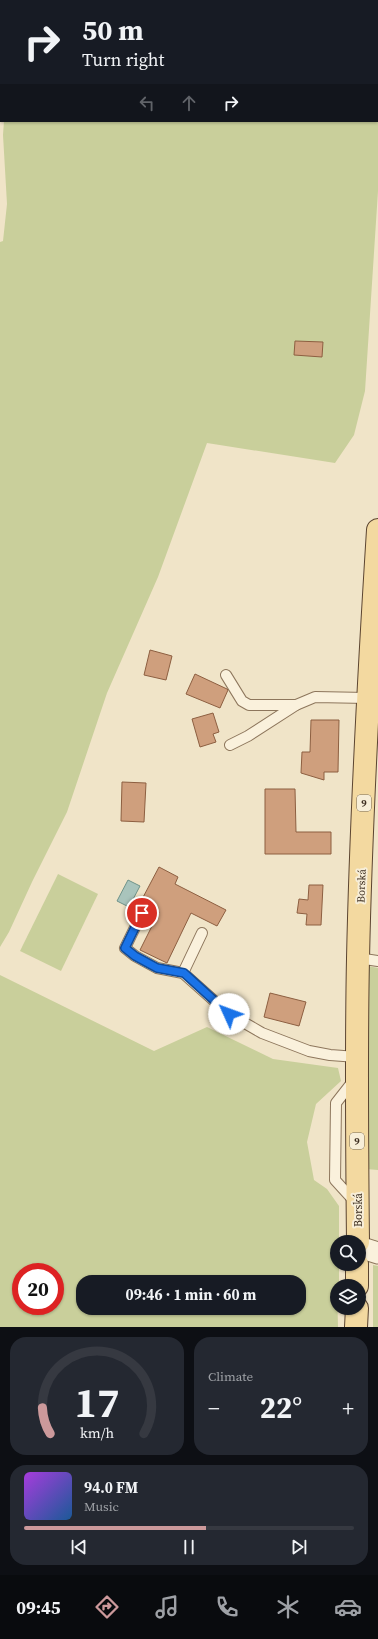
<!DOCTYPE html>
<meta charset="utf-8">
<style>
:root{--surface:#171b24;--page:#242831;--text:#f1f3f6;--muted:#9ea1a6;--line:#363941;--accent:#cc999b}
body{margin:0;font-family:"Source Serif 4",serif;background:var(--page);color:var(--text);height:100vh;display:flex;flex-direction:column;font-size:15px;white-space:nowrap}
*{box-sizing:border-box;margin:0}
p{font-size:13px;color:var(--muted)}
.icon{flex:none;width:22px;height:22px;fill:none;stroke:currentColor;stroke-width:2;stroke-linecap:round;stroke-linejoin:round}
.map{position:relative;height:1327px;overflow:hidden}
.side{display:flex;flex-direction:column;gap:10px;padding:10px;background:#0d0f14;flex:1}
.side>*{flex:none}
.hud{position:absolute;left:0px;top:0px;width:378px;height:122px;box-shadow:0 1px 3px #0004;background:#171b24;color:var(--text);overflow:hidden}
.tools{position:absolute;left:330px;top:1235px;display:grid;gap:8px}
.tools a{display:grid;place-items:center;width:36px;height:36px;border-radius:50%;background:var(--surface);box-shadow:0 1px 3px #0004;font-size:20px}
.speed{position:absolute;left:12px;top:1263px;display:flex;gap:8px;font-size:20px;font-weight:700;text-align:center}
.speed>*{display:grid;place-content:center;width:52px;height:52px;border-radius:50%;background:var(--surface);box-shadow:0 1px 3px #0004;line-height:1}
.speed .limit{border:6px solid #d22;background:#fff;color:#111}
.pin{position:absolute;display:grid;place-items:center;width:34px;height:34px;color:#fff;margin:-17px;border:2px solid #fff;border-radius:50%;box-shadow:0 1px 4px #0007}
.me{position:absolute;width:44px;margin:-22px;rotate:313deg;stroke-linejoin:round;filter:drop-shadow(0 0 3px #0008)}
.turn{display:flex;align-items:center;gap:14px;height:84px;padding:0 16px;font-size:18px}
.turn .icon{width:52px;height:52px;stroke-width:2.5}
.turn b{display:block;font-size:28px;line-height:34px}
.lanes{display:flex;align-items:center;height:38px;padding:0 16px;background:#0003;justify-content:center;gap:20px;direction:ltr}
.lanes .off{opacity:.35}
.big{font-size:30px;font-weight:700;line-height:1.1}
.side .tile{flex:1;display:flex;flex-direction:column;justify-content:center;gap:6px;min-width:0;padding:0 14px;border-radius:16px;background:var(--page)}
.side .dial{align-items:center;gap:0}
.dial svg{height:104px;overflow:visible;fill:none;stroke:var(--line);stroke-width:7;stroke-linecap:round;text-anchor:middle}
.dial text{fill:var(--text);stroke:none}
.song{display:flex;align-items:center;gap:12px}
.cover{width:48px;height:48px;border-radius:6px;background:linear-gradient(135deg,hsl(280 70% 55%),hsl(210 70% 35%))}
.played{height:4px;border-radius:2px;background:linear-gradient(90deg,var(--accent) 55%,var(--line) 55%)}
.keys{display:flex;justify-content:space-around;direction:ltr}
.heat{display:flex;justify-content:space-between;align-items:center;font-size:22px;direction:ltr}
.side .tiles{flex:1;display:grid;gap:10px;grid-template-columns:1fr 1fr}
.tile:last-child{grid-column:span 2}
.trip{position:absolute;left:76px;top:1275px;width:230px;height:40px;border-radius:16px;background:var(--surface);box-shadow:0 1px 3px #0004;font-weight:700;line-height:40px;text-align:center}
.menu{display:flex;height:64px;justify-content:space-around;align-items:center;background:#090b0e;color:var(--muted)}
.menu .icon{width:28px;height:28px}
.menu .current{color:var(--accent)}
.menu b{font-size:18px;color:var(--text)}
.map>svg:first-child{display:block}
.green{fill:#c9cf9b;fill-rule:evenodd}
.water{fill:#a9c4bc;stroke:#6f938a}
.building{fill:#cf9f7d;stroke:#8d5f41}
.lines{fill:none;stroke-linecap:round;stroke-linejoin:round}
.lane-casing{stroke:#8d765c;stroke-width:12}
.street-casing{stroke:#8d765c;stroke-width:23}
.primary-casing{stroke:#5b4430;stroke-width:24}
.lane{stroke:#faf1dc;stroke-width:10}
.street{stroke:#faf1dc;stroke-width:21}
.primary{stroke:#f3d9a0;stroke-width:22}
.route-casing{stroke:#114b97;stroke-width:10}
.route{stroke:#1a73e8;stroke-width:7}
.labels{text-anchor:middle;stroke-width:4;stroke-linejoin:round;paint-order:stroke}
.shield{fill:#f7eed8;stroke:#756857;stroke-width:1}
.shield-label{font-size:10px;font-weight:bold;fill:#3d2e20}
.street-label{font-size:11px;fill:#3d2e20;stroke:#f7eed8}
</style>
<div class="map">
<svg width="378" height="1327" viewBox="0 0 378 1327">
<rect width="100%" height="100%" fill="#f0e4c8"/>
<!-- green -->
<g class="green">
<polygon points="57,0 378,0 378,191 365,391 354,435 335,463 207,443 158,577 107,693 67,812 32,882 9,932 0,947 0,242 3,241 7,204 3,135 4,121 377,121 377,1"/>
<polygon points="58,874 98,894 61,971 20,951"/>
<polygon points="368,966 378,968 378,1170 366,1169"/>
<path d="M0 975 154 1051 207 1027 273 1059 338 1068 341 1081 316 1104 307 1142 314 1180 327 1189 339 1206V1242H337V1264H339V1286H337L338 1327H0ZM21 1272H55V1306H21ZM83 1282H299V1308H83Z"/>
<polygon points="373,1265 378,1266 378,1327 373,1327"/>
</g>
<!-- water -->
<polygon class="water" points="128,880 140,886 129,907 117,901"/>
<!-- building -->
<g class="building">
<polygon points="295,341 323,342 322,357 294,355"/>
<polygon points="150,650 172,656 166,680 144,675"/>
<polygon points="195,674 227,689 228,690 220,708 186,694"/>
<polygon points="213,713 219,732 213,734 216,742 200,747 192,719"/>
<polygon points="311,720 339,720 338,772 324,772 324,780 301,773 302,752 310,752"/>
<polygon points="122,782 146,783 144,822 121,821"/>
<polygon points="265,789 295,789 296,832 331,832 331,854 265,854"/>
<polygon points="159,867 178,877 175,884 226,910 217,926 191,913 167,963 140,950 159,912 140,903"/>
<polygon points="309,885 323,885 321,925 306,925 307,914 297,913 299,899 308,900"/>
<polygon points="270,993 306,1002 299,1026 264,1017"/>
</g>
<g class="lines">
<!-- lane casing -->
<g class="lane-casing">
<g id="lane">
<polyline points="45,1 45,0"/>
<polyline points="226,675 242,701 249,705 296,705"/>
<polyline points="230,745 248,736 296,705 315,697 367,698"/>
<polyline points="142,913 125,948 135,956 157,968 183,973 229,1014 262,1033 309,1051 330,1055 357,1057"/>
<polyline points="358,958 378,961"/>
<polyline points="183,973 202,933"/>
<polyline points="354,1080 336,1103 335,1180 355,1202"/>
</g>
</g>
<!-- street casing -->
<g class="street-casing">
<polyline id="street" points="359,1247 378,1253"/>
</g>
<!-- primary casing -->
<g class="primary-casing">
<g id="primary">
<path d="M358 1242C357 1148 356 1053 358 959 361 816 369 673 378 530"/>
<polyline points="357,1286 357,1264"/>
<polyline points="356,1327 357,1308"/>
</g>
</g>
<!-- lane -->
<use href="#lane" class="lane"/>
<!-- street -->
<use href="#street" class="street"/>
<!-- primary -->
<use href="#primary" class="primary"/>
</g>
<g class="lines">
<!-- route casing -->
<g class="route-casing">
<polyline id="route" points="142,913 125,948 135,956 157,968 184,973 229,1014"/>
</g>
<!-- route -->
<use href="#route" class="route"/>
</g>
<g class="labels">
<!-- shield labels -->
<g class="shield">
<rect x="357" y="795" width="14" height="16" rx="3"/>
<rect x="350" y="1133" width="14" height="16" rx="3"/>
</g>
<g class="shield-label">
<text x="364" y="807">9</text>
<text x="357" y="1145">9</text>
</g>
<!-- street labels -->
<g class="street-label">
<text transform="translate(361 886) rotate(-88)" y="4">Borská</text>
<text transform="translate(358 1210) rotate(-90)" y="4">Borská</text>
</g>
</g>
</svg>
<div class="tools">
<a><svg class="icon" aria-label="search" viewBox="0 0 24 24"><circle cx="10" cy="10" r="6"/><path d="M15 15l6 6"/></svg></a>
<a><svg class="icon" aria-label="layers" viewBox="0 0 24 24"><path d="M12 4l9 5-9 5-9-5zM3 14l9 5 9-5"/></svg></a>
</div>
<div class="speed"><div class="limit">20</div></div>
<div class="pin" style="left:142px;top:913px;background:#d93025"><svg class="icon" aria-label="arrive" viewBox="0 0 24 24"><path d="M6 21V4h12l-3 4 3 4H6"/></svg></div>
<svg class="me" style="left:229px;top:1014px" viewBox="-20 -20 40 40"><circle r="19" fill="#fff"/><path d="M0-13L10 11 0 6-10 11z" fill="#1a73e8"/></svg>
<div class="trip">09:46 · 1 min · 60 m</div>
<div class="hud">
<div class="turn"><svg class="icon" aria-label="right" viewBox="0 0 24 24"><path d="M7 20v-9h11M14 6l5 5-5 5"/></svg><div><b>50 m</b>Turn right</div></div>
<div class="lanes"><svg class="icon off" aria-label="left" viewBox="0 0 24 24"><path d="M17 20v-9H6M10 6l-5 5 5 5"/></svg><svg class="icon off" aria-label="ahead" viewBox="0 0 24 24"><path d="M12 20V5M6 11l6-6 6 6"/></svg><svg class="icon" aria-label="right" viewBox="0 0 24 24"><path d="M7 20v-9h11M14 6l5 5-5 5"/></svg></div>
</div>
</div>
<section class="side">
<div class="tiles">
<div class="tile dial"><svg viewBox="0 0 100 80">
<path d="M14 69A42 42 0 1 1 86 69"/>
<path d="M14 69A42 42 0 0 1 8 49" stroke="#cc999b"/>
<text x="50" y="56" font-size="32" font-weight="700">17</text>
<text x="50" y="72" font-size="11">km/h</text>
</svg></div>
<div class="tile"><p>Climate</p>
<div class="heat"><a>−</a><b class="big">22°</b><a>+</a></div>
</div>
<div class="tile">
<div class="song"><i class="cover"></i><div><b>94.0 FM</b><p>Music</p></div></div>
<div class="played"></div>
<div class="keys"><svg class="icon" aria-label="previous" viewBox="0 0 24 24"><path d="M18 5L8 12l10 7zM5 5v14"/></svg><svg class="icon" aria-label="pause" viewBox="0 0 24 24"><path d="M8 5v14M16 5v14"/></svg><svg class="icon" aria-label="next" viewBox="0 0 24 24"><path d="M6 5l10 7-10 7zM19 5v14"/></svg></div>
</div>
</div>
</section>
<nav class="menu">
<b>09:45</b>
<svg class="icon current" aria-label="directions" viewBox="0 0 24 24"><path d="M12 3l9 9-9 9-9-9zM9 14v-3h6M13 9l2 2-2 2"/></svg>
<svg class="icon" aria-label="music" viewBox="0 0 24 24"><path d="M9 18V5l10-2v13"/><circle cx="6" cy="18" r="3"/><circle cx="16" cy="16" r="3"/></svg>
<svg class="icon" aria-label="phone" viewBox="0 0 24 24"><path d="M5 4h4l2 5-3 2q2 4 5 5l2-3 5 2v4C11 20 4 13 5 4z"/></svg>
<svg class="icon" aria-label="climate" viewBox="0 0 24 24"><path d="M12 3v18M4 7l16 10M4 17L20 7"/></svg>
<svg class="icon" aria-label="car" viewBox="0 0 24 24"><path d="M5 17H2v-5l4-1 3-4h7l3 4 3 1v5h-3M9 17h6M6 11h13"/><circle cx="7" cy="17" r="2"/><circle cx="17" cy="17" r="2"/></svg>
</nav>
